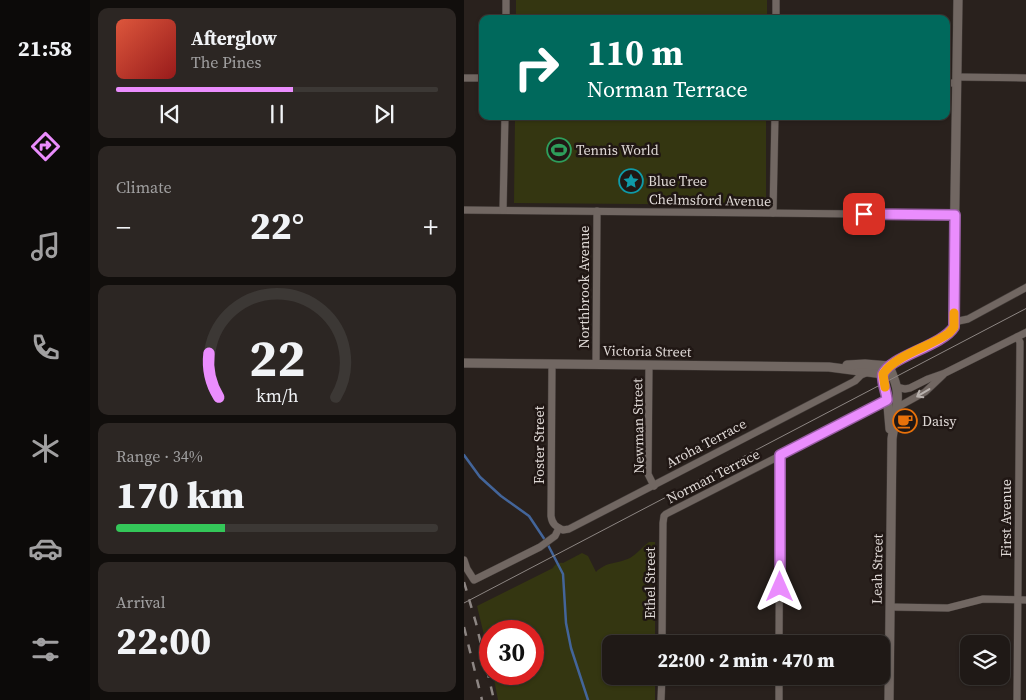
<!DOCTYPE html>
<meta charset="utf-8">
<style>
:root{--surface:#1f1916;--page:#2c2623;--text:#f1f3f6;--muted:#a1a0a1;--line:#3c3835;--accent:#ea8dfd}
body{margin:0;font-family:"Source Serif 4",serif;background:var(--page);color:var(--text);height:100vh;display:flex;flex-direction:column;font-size:19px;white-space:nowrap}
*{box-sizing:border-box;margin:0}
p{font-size:16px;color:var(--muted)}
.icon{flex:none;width:28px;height:28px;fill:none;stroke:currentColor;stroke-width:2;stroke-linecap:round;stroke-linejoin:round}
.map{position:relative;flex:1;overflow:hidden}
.side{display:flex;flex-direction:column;gap:8px;padding:8px;background:#110e0c;width:374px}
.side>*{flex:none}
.hud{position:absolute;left:15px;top:15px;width:471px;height:105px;border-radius:10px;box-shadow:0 1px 4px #0004,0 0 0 1px var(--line);background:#00695c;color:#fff;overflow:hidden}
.controls{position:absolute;left:496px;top:635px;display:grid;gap:10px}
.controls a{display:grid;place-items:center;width:50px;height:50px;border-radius:10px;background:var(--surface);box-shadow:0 1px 4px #0004,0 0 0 1px var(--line);font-size:25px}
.speed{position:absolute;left:15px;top:620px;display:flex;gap:10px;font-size:25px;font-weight:700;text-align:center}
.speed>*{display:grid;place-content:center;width:65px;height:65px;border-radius:50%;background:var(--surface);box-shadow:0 1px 4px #0004,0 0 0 1px var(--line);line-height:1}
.speed .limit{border:8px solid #d22;background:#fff;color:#111}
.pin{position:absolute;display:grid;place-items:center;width:42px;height:42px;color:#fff;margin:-21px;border-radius:10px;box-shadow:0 2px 8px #0006}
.me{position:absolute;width:55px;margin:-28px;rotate:0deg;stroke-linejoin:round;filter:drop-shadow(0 0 4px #0008)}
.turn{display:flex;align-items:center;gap:18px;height:105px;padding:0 25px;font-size:22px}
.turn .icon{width:65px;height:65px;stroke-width:2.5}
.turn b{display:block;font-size:35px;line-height:42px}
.big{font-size:38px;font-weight:800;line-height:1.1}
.side .widget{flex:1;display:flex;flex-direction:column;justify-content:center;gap:8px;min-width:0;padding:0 18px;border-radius:10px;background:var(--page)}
.side .dial{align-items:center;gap:0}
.dial svg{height:130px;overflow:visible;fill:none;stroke:var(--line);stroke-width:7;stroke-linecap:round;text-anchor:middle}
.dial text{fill:var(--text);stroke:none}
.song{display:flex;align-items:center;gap:15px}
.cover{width:60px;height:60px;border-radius:8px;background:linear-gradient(135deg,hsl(10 70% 55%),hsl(0 70% 35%))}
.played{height:5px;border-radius:2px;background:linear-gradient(90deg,var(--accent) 55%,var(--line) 55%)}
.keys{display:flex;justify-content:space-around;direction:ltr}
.heat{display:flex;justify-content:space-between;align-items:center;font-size:28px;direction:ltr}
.charge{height:8px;border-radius:4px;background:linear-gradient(90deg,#34c759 34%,var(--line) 0)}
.trip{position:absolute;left:138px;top:635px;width:288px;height:50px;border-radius:10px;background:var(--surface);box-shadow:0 1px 4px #0004,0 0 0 1px var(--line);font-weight:800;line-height:50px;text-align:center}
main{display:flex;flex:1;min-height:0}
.menu{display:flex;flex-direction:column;width:90px;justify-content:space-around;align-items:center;background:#0c0a09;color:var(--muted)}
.menu .icon{width:35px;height:35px}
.menu .current{color:var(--accent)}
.menu b{font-size:22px;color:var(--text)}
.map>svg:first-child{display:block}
.green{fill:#343611}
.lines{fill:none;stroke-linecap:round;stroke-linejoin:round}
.stream{stroke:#43659a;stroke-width:2.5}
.minor-casing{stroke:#433c39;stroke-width:8}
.tertiary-casing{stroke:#433c39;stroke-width:10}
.minor{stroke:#716762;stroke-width:7}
.tertiary{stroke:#716762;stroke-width:9}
.tram{stroke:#8d8683;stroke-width:1}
.rail{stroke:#8d8683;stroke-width:2.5;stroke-dasharray:9 9;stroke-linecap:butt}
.oneway{stroke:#b8b1ad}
.route-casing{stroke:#985ca4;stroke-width:12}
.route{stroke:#ea8dfd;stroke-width:9}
.slow{stroke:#f59e0b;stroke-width:9}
.labels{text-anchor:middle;stroke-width:5;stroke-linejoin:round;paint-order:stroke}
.poi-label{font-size:14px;fill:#dfd9d6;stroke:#201714;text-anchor:start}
.street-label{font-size:14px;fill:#dfd9d6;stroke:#201714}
</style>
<main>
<nav class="menu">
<b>21:58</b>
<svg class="icon current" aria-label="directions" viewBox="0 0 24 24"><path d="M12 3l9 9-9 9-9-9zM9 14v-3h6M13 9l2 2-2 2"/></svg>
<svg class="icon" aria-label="music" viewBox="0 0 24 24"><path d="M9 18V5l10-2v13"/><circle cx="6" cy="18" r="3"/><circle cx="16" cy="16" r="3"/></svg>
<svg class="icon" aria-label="phone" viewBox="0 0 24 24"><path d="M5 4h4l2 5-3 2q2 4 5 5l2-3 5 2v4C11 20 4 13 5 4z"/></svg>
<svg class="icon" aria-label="climate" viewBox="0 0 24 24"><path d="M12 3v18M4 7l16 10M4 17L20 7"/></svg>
<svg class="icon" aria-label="car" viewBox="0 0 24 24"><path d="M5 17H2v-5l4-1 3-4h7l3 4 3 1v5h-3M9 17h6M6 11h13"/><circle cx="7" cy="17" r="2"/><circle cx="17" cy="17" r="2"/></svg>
<svg class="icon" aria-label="filters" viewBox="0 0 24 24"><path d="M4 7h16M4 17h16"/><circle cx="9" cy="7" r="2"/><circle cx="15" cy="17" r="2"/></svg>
</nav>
<section class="side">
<div class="widget">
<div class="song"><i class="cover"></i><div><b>Afterglow</b><p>The Pines</p></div></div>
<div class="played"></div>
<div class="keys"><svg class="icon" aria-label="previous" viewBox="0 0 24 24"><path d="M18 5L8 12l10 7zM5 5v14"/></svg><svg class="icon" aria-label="pause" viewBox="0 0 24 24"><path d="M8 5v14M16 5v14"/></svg><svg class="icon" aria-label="next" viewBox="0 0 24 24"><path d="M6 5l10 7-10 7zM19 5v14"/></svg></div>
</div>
<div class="widget"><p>Climate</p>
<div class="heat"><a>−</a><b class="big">22°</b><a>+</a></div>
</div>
<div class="widget dial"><svg viewBox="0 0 100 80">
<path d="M14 69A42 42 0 1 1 86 69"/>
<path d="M14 69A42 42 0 0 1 8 42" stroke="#ea8dfd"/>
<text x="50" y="56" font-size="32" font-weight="700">22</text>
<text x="50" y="72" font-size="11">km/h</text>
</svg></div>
<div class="widget"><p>Range · 34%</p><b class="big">170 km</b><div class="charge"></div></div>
<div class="widget"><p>Arrival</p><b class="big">22:00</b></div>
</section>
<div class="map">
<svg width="563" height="700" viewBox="0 0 563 700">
<rect width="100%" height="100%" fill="#29211d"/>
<!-- green -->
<g class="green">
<rect x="52" y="0" width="251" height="19"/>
<polygon points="51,116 302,116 302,202 299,205 50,203"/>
<path d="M185 542H191V644H146V676H191V700H34L29 674H69V631H26V660L13 606 89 568C90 565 95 562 99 563L118 553 124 556 132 572C143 561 154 564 166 558 173 554 178 547 185 542Z"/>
</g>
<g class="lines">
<!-- stream -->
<polyline class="stream" points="0,455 16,477 37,496 65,516 83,543 99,574 102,623 107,648 124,700"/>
<!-- minor casing -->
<g class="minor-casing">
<g id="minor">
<polyline points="42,19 42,0"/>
<polyline points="312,19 312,0"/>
<polyline points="493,77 563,78"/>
<polyline points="0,78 19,78"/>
<polyline points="482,83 493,83"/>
<polyline points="0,210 491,215"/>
<polyline points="39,210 41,116"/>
<polyline points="309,213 311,116"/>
<polyline points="490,322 504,319 563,287"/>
<polyline points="553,337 556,342 553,700"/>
<path d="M88 364 87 516C88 524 92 527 99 530L105 529 391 381 397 375 404 372"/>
<polyline points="132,364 133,211"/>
<polyline points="185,365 184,474 190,486"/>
<polyline points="432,387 441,389 446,388 464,379 481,373 563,332"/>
<polyline points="432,408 461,392 479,375"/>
<polyline points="0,560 3,569 10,580 76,547 91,536 95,528"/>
<polyline points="426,607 484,608 519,599 563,600"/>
<polyline points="198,644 199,523 200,516 202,514 423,401"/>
<polyline points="315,644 316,455"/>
<polyline points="197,700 198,676"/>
<polyline points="315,700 315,676"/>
</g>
</g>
<!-- tertiary casing -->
<g class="tertiary-casing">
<g id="tertiary">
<polyline points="0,363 365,367 419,374"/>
<polyline points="383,365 401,364 425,366"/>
<path d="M425 366C428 374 432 382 433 390 435 406 430 423 428 439L425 700"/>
<polyline points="419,374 423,369 430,363 481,336 489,327 494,0"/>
<polyline points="419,374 419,380 423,394 426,429"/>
</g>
</g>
<!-- minor -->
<use href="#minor" class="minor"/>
<!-- tertiary -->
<use href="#tertiary" class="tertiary"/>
<!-- tram -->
<polyline class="tram" points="0,603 563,308"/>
<!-- rail -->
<g class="rail">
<polyline points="0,582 12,623 30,700"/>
<polyline points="0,627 18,700"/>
</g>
</g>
<!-- one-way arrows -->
<defs><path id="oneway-shaft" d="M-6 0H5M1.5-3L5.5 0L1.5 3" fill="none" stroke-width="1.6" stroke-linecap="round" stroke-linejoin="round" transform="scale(1.25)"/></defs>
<use class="oneway" href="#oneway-shaft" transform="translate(459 393) rotate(149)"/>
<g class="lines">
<!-- route casing -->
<g class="route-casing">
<path id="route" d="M316 587V455L423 400C423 393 417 380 419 374 425 357 478 346 490 327L491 215 400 214"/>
</g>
<!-- route -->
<use href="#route" class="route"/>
<!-- slow -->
<path class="slow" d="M421 387 419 374C431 355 466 347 485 333L490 327V313"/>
</g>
<!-- icons -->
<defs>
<g id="stadium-ring" transform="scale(1.25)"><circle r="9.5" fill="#201714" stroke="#2e9e5b" stroke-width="1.5"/><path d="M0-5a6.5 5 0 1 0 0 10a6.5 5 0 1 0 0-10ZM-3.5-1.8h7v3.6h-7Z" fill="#2e9e5b"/></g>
<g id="sight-ring" transform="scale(1.25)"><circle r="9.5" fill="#201714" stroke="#0f9aa8" stroke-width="1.5"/><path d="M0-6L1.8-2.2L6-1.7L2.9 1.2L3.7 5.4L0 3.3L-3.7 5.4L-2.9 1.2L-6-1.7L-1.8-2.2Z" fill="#0f9aa8"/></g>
<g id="cafe-ring" transform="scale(1.25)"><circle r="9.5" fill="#201714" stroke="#e8710a" stroke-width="1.5"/><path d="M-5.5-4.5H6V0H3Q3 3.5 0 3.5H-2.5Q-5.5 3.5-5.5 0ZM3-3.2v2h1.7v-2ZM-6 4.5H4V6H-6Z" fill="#e8710a"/></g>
</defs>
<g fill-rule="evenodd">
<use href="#stadium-ring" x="95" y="150"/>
<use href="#sight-ring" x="167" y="181"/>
<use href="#cafe-ring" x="441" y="421"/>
</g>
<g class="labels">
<!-- poi labels -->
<g class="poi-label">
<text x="112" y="155">Tennis World</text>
<text x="184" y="186">Blue Tree</text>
<text x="458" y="426">Daisy</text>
</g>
<!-- street labels -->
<g class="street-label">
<text transform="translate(246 200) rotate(1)" y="5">Chelmsford Avenue</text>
<text transform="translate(120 287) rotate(-90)" y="5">Northbrook Avenue</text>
<text transform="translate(183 351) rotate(1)" y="5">Victoria Street</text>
<text transform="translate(174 426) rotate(-91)" y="5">Newman Street</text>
<text transform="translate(242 443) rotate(-28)" y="5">Aroha Terrace</text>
<text transform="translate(75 445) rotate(-90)" y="5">Foster Street</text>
<text transform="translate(249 476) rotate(-27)" y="5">Norman Terrace</text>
<text transform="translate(542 518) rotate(-90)" y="5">First Avenue</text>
<text transform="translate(413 569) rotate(-89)" y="5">Leah Street</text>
<text transform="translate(186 583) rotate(-90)" y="5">Ethel Street</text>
</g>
</g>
</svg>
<div class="controls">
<a><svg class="icon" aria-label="layers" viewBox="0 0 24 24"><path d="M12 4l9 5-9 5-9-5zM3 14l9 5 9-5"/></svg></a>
</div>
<div class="speed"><div class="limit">30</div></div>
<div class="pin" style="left:400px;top:214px;background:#d93025"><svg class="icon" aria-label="arrive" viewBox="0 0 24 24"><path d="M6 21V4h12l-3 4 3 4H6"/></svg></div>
<svg class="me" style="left:316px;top:587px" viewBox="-20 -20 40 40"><path d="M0-17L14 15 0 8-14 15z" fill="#ea8dfd" stroke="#fff" stroke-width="4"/></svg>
<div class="trip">22:00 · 2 min · 470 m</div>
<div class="hud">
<div class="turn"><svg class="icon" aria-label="right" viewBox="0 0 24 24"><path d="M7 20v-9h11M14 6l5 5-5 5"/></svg><div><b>110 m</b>Norman Terrace</div></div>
</div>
</div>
</main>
